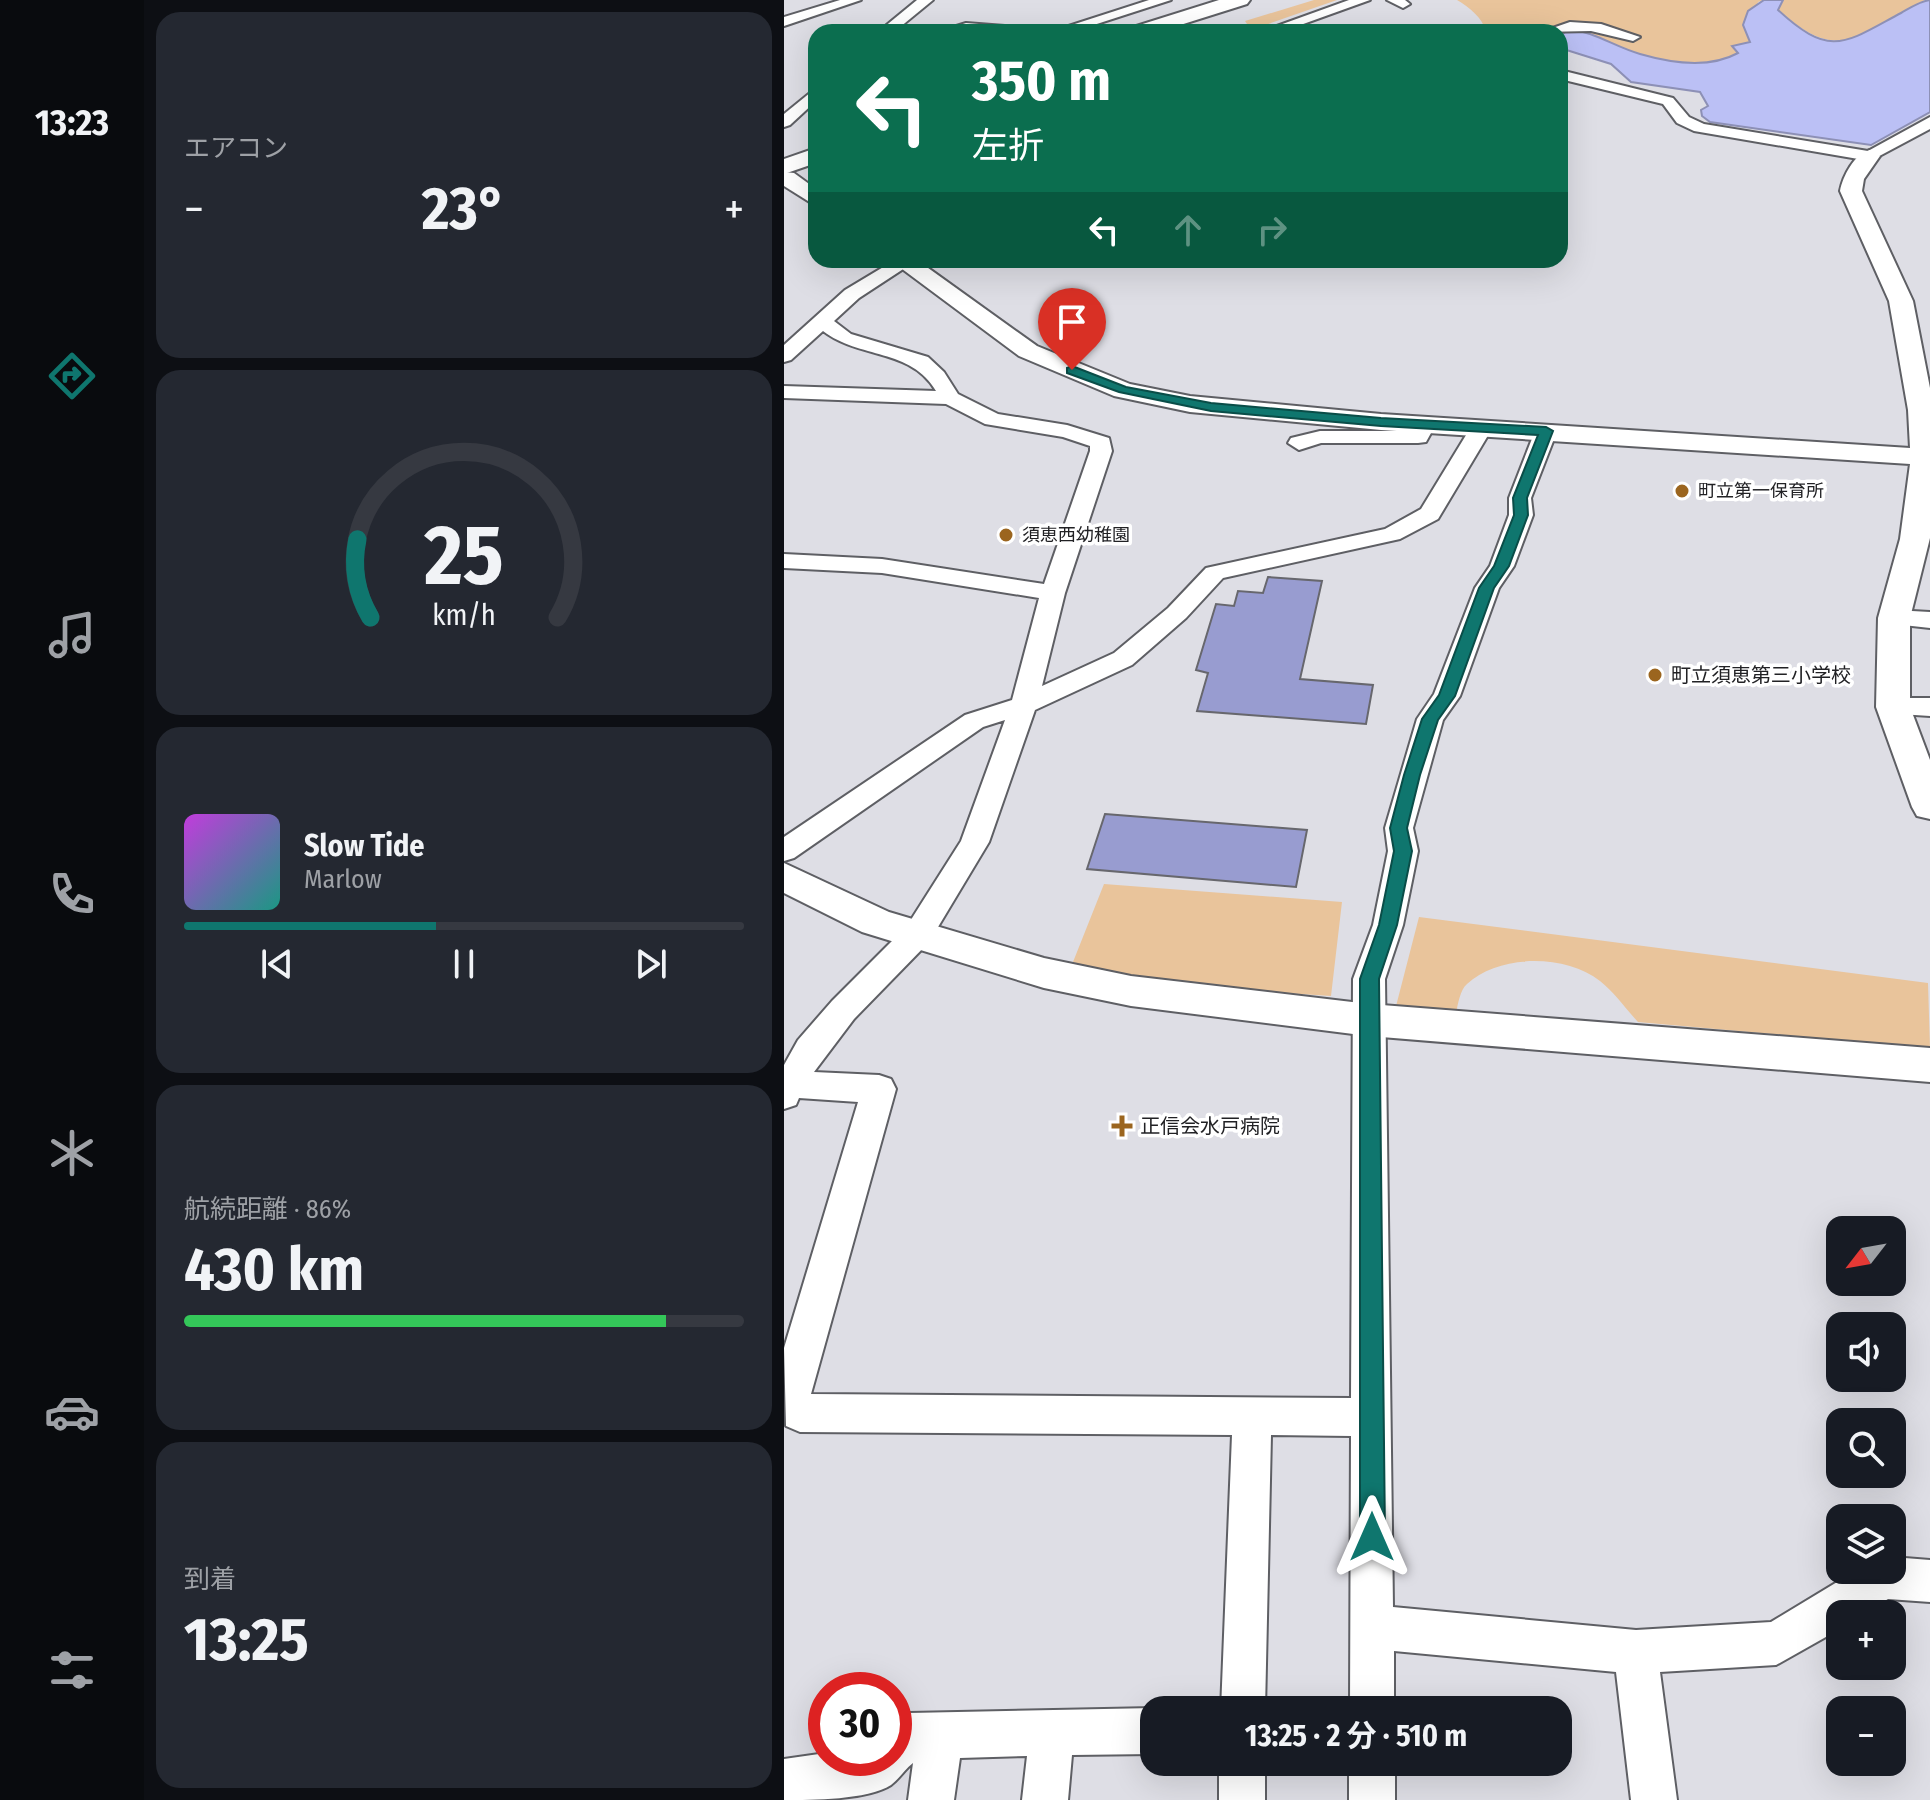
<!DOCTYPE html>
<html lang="ja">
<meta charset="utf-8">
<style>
:root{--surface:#171b24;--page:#242831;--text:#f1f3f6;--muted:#9ea1a6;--line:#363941;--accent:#0f766e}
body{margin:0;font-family:"Fira Sans Condensed","Noto Sans JP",sans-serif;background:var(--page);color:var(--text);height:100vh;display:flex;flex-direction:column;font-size:30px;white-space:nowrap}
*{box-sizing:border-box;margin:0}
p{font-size:26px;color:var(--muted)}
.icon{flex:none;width:44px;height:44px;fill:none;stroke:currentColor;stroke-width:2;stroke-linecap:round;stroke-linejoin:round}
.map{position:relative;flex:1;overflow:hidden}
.side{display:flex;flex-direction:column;gap:12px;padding:12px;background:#0d0f14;width:640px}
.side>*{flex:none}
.top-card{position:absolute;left:24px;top:24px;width:760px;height:244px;border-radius:24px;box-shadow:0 8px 32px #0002;background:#0b6e4f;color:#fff;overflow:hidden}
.needle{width:52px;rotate:239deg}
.controls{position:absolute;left:1042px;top:1216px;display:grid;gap:16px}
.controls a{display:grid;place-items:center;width:80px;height:80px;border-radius:16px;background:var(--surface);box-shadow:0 8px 32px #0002;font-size:40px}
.speed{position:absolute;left:24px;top:1672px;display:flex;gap:16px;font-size:40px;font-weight:700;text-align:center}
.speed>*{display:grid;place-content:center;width:104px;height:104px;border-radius:50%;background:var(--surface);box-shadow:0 8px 32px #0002;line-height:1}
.speed .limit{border:12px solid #d22;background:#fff;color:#111}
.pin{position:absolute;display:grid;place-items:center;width:68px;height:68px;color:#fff;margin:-82px -34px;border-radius:50% 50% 50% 0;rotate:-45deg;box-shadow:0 0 8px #0007}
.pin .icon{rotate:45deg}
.me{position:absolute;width:88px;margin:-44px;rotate:0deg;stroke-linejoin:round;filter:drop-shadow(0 0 6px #0008)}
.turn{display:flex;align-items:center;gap:28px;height:168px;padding:0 32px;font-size:36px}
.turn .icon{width:104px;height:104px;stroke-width:2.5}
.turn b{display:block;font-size:56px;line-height:68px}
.lanes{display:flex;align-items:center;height:76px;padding:0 32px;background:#0003;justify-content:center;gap:40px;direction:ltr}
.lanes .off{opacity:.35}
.big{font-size:60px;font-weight:700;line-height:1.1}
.side .widget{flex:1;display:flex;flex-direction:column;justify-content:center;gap:12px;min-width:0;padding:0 28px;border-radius:24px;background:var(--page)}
.side .dial{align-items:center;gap:0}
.dial svg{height:208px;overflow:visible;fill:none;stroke:var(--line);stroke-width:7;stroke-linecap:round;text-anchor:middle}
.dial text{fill:var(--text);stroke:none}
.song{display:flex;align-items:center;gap:24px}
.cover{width:96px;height:96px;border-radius:12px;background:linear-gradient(135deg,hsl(290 70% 55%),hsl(170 70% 35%))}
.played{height:8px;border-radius:4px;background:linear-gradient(90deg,var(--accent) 45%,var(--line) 45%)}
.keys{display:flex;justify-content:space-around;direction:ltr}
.heat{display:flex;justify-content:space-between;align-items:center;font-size:44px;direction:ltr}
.charge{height:12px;border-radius:6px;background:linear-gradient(90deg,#34c759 86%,var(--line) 0)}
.trip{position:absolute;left:356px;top:1696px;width:432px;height:80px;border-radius:24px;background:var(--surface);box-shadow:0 8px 32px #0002;font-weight:700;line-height:80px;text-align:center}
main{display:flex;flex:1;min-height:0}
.menu{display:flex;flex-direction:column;width:144px;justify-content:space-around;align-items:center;background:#090b0e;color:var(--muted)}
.menu .icon{width:56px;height:56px}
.menu .on{color:var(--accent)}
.menu b{font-size:36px;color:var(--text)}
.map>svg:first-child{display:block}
.green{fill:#e9c49b}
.water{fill:#bbc0f5;stroke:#8d90b6;stroke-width:2}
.building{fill:#989cd0;stroke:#67676d;stroke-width:2}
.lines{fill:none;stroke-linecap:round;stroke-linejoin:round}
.minor-casing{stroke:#5e5f64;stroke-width:4}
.tertiary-casing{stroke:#5e5f64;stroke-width:4}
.motorway-casing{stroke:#5e5f64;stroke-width:4}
.minor{fill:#fff;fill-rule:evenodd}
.tertiary{fill:#fff;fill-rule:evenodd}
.motorway{fill:#fff;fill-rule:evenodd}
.route{fill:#0f766e;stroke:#0a4d48;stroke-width:2}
.poi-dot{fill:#9b651f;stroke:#fff;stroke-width:3}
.labels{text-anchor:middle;stroke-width:7;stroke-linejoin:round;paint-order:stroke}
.far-poi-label{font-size:18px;fill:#212124;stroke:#fff;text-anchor:start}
.poi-label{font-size:20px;fill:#212124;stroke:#fff;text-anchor:start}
</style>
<main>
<nav class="menu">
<b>13:23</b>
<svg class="icon on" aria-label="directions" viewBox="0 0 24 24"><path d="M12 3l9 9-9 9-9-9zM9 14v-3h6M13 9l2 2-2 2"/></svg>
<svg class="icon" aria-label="music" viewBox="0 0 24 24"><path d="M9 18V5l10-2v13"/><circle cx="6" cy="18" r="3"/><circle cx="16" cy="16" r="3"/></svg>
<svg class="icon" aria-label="phone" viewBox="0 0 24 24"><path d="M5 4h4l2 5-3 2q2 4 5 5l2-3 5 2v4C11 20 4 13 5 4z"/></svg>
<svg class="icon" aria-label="climate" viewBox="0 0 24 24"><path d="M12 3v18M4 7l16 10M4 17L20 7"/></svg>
<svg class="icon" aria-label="car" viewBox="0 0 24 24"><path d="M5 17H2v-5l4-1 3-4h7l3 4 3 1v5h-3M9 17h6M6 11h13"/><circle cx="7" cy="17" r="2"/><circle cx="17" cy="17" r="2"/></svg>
<svg class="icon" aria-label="filters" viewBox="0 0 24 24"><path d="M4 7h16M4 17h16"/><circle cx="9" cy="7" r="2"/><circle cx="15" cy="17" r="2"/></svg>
</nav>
<section class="side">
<div class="widget"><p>エアコン</p>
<div class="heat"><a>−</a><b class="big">23°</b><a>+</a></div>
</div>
<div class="widget dial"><svg viewBox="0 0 100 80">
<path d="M14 69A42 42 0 1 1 86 69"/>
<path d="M14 69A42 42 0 0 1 9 39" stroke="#0f766e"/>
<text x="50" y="56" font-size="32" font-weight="700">25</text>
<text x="50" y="72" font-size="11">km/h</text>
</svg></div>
<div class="widget">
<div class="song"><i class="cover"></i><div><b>Slow Tide</b><p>Marlow</p></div></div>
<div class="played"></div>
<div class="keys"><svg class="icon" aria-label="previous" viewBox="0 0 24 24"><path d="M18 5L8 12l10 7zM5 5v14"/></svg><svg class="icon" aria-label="pause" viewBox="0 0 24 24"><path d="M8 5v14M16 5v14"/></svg><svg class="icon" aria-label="next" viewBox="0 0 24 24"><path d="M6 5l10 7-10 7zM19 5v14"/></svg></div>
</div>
<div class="widget"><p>航続距離 · 86%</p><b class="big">430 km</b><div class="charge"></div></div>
<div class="widget"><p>到着</p><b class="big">13:25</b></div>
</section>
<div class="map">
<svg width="1146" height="1800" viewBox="0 0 1146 1800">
<rect width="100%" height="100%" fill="#dedee5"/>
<!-- green -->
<g class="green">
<polygon points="530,0 553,0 467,30 461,21"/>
<path d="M673 0H980L974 2 966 42 949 47 954 53C925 69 887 63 856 54 831 47 811 32 785 29L776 36V32H702C699 18 685 7 673 0Z"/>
<path d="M999 0H1141C1079 34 1055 67 994 9Z"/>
<path d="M320 884 558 902 547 996C462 990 371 990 289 962Z"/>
<path d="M635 917 1144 983 1146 1048 854 1022C842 1009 830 992 816 981 781 954 715 954 683 984 676 990 674 1004 672 1013L611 1010Z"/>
</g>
<!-- water -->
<path class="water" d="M980 0H999L994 10C1047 59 1061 43 1117 13 1126 8 1136 1 1146 0V112L1087 145 926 122 918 116 917 110 924 106 916 92 847 82 827 64 776 48V36L785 29C811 32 831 47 856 54 887 63 925 69 954 53L948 46 966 42 959 25 964 11Z"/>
<!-- building -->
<g class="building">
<polygon points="484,577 538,581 516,679 589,685 582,724 413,711 424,673 412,670 432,604 450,606 454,591 479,593"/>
<polygon points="321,814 523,830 512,887 303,869"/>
</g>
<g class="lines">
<!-- minor casing -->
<g class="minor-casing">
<g id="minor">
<polygon points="56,0 77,0 0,26 0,17"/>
<polygon points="133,0 149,0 110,32 94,32"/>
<polygon points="365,0 387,0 288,32 266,32"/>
<polygon points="565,0 586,0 497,32 476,32"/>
<polygon points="603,0 621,0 626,4 619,8"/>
<polygon points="786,22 817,24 856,37 849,41 807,31 757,32"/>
<polygon points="182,23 248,28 255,32 153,32"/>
<polygon points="776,70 889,98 905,117 920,124 1084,151 1146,117 1146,129 1086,161 910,131 893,123 879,104 776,79"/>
<polygon points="32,88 32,101 6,125 0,127 0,114"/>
<path d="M111 260 130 262 75 298 50 321 67 334 144 357 160 372 174 394 214 414 283 425 325 438 328 451 281 593 258 686 330 653 384 608 422 568 601 529 637 509 690 422H706L709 427 654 519 616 539 439 578 402 618 348 665 251 710 205 842 145 942 70 1019 30 1072 95 1075 107 1079 112 1089 27 1394 567 1398 569 979 589 925 604 851 601 828 633 719 650 694 691 588 706 566 725 515V498L751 431 762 425 770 426 773 431 747 498 749 515 730 566 715 588 676 696 659 720 629 828 634 851 619 925 601 979 609 1607 852 1630 987 1622 1073 1570H1108V1557L1146 1560V1602L1104 1599 1080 1614H1056V1629L992 1665 876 1672 893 1800H847L832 1672 610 1651V1710H566L567 1436 487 1435 481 1710H437L448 1435 16 1432 2 1426 0 1348 74 1102 15 1098 12 1105 0 1109V1065L14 1040 48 1001 123 926 177 841 221 720 199 727 10 858 0 861V837L181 715 228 700 255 598 98 573 0 568V554L98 559 260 584 306 451V446L279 437 201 424 162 404 0 398V386L152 391C127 348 75 359 39 331L7 360 0 362V345L61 290Z"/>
<polygon points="641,418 652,424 642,442 634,443 537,443 515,450 504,443 507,438 536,431 627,431 633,419"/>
<polygon points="1110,610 1146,612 1146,628 1101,623 1098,618 1101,613"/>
<polygon points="1109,698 1146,698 1146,716 1100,713 1096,707 1100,701"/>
<path d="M370 1708 374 1710H370V1754L288 1755 284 1800H238L243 1756 176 1758 170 1800H124L129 1763C121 1769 116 1778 107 1785 83 1800 29 1800 0 1800V1759L42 1753V1758H110V1720L125 1713Z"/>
<rect x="435" y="1762" width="46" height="38"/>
<rect x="565" y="1762" width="46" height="38"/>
</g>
</g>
<!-- tertiary casing -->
<g class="tertiary-casing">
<g id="tertiary">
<path d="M1086 150 1096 156 1080 179 1078 191 1129 301 1146 388V538L1126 618V707L1146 760V819L1133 816 1128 807 1092 707 1094 618 1116 539 1126 464 597 430 406 412 330 396 235 356 106 260H133L253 346 346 384 406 396 597 414 1126 448 1124 410 1105 301 1056 191C1059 176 1070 154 1086 150Z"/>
<polygon points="0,172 10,173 32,189 32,206 0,186"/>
<polygon points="0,863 105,912 260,958 347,976 585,1004 1146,1048 1146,1082 585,1036 347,1006 260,988 78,932 0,893"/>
</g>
</g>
<!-- motorway casing -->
<g class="motorway-casing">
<g id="motorway">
<polygon points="435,0 466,0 463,4 374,32 343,32 346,28"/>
<polygon points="32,148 32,163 0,174 0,159"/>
</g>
</g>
<!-- minor -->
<use href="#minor" class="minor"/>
<!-- tertiary -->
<use href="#tertiary" class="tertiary"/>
<!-- motorway -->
<use href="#motorway" class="motorway"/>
</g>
<!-- route -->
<polygon class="route" points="288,366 342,387 427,403 597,418 762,427 769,431 743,498 744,515 725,566 710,588 671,696 654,720 636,775 623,828 628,851 613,925 595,979 601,1537 597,1546 588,1550 579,1546 576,1537 576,979 595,925 610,851 606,828 620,775 638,719 655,695 695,588 710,566 730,515 729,498 754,435 597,426 427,411 335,392 283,373 283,368"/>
<!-- markers -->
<g class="poi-dot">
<circle cx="898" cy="491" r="8"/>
<circle cx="222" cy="535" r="8"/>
<circle cx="871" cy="675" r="8"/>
<path d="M334 1114h8v8h8v8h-8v8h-8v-8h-8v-8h8z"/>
</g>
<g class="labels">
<!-- far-poi labels -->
<g class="far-poi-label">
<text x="914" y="497">町立第一保育所</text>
<text x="238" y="541">須恵西幼稚園</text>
</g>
<!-- poi labels -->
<g class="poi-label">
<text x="887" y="682">町立須恵第三小学校</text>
<text x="356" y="1133">正信会水戸病院</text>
</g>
</g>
</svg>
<div class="controls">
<a><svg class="needle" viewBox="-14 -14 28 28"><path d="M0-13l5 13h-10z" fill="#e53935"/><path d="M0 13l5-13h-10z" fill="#9ea1a6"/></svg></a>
<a><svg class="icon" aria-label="sound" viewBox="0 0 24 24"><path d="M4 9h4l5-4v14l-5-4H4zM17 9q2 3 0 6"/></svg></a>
<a><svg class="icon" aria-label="search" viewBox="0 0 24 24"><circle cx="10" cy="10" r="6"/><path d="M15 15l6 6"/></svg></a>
<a><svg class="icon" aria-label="layers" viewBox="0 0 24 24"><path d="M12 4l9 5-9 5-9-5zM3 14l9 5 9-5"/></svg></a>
<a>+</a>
<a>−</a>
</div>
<div class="speed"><div class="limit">30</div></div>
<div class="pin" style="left:288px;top:370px;background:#d93025"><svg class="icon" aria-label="arrive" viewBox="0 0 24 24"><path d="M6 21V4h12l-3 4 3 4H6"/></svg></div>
<svg class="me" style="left:588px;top:1537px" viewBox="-20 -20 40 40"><path d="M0-17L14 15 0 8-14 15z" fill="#0f766e" stroke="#fff" stroke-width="4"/></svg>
<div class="trip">13:25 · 2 分 · 510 m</div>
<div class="top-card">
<div class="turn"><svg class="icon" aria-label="left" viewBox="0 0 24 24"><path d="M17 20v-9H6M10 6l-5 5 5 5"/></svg><div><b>350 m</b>左折</div></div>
<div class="lanes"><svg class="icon" aria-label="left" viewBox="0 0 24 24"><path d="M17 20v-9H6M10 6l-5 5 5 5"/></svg><svg class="icon off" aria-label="ahead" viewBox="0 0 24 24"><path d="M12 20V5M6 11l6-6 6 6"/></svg><svg class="icon off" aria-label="right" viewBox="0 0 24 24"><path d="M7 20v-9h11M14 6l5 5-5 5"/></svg></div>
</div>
</div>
</main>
